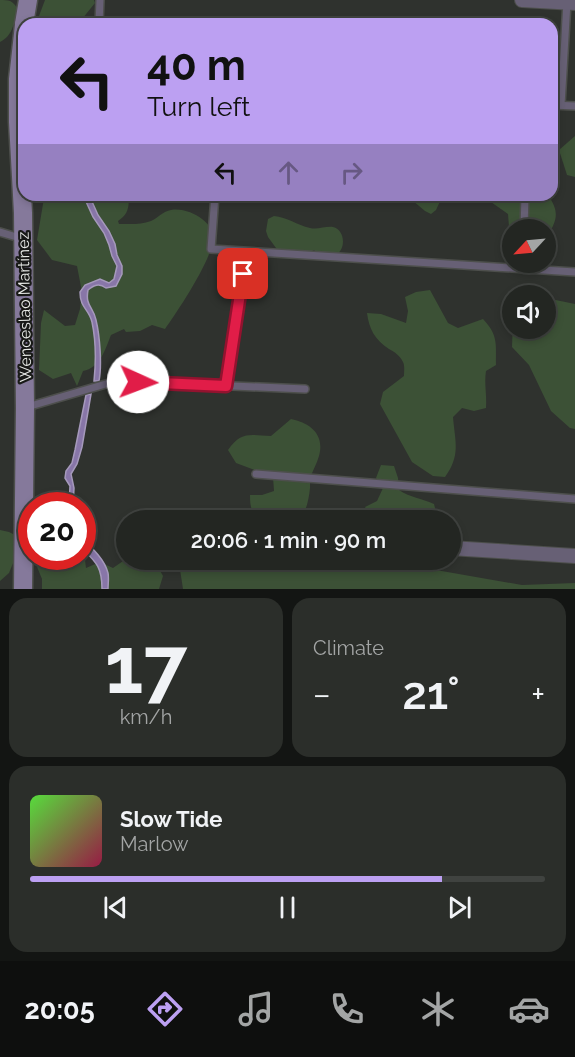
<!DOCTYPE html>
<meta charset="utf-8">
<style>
:root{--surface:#232622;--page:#2b2e2a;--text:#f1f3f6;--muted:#a3a5a5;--line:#404340;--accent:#bca0f2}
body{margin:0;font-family:Raleway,sans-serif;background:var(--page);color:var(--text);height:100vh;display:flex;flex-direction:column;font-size:22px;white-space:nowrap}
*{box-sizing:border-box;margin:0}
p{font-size:20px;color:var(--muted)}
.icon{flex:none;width:33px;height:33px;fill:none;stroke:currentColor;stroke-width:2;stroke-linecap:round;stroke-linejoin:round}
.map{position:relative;height:589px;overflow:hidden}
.drawer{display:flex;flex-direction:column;gap:9px;padding:9px;background:#131513;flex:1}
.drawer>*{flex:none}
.guide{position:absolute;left:18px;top:18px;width:540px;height:183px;border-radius:18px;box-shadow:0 3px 9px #0003,0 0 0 2px var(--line);background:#bca0f2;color:#111;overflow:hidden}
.needle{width:39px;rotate:244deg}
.controls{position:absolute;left:502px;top:219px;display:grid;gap:12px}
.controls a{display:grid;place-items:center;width:54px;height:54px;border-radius:50%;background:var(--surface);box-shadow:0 3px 9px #0003,0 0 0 2px var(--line);font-size:30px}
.speed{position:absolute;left:18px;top:492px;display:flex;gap:12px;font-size:30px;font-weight:700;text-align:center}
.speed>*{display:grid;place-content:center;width:78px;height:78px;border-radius:50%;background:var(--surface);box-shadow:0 3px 9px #0003,0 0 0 2px var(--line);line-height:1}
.speed .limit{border:9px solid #d22;background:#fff;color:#111}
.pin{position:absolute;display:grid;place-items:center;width:51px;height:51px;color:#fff;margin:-26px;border-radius:12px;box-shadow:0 3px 9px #0006}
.me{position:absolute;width:66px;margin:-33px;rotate:92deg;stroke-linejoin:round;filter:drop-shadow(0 0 4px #0008)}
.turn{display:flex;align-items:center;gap:21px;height:126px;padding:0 30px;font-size:27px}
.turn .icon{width:78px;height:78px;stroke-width:2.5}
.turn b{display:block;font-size:42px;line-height:51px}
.lanes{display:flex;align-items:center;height:57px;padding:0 30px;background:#0003;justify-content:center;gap:30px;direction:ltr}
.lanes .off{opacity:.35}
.big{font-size:45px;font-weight:600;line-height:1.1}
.drawer .widget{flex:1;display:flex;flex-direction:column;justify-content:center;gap:9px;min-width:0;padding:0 21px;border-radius:18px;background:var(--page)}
.drawer .dial{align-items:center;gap:0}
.dial b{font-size:78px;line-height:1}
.song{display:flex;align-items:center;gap:18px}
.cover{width:72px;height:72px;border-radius:9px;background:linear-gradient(135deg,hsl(110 70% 55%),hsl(340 70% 35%))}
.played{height:6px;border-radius:3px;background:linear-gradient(90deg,var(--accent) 80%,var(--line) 80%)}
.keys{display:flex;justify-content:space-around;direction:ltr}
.heat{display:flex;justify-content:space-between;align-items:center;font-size:33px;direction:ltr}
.drawer .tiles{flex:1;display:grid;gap:9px;grid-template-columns:1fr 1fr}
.widget:last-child{grid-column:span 2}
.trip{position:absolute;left:116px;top:510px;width:345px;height:60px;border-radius:30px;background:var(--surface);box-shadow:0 3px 9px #0003,0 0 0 2px var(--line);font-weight:600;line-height:60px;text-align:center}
.menu{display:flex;height:96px;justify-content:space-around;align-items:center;background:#0e0f0e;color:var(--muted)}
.menu .icon{width:42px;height:42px}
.menu .active{color:var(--accent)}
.menu b{font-size:27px;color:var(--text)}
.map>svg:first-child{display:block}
.green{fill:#3c5136}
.water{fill:#8876a8;stroke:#a599bb;stroke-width:1.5}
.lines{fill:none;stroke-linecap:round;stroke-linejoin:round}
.lane-casing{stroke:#4d4f4c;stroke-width:10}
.street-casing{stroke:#4d4f4c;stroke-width:16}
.secondary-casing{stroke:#4d4f4c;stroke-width:21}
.lane{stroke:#676075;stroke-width:7}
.street{stroke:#676075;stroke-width:14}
.secondary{stroke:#85799b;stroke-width:18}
.route-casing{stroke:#92132f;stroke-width:15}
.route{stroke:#e11d48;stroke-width:10}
.labels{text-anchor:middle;stroke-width:4.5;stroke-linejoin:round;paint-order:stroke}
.street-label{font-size:16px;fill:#e8eae7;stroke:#181917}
</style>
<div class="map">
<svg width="575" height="589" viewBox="0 0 575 589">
<rect width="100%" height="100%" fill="#2f322e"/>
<!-- green -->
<g class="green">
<path d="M0 0C9 0 12 0 17 8 15 21 13 36 0 42Z"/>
<polygon points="45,0 94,0 95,3 78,24 36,24"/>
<polygon points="575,136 575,177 567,175 559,150"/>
<path d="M43 195H128C130 206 128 215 118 221L119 224C130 224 141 225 151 221 158 218 163 211 171 210 182 208 194 213 202 219 206 222 212 228 213 234 217 253 177 312 165 329L152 325 140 331 126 332 124 329 111 335C105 350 100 368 83 371L77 386 71 373 53 379 39 370 41 323 44 310 65 326 75 325 80 309 82 292 77 266 52 260 37 240 44 198Z"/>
<polygon points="406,195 443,195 436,210 431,214 425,211"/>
<path d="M466 195H548C561 214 556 221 546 239V230H513V235L509 227 508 214 481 195Z"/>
<path d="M274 216C287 217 297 225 310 228 317 230 326 226 333 227 345 230 346 248 337 254 333 257 328 257 323 258L314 250 308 253 281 252 276 248 268 237 266 231 268 219Z"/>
<path d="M430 290 448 323 458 328 483 319C498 335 496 343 496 365L486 371C484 384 487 394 486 408L474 411 462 408 453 417C455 442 461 455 445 477L433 476 412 462 380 404 383 392 404 376C404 372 405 366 403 362 400 356 395 352 389 349 375 340 369 329 367 313L381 314 406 323 408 311 405 297 416 292Z"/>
<polygon points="546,298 575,304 575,429 570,428 551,411 529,365 512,347 513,318 513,328 546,328"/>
<path d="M291 419C310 423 325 434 319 456 317 464 312 471 310 479 310 482 310 485 310 488 309 499 306 512 300 520H262C251 514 250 507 250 495H262L274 491 273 477 236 463 228 450C241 431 250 435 271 436Z"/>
<path d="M381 465 394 466 398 478 399 490C411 498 421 498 434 504L437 516 436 520H372L365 507 377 501 383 488 376 478Z"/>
<polygon points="83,523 92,533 84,552 86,568 100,562 113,568 126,559 154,560 163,576 159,589 42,589 42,579 33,557 82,556"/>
<polygon points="0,530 9,532 15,535 18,551 9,573 0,581"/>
<polygon points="184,560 379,560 522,585 575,583 575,589 183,589 179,563"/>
</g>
<!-- water -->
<g class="water">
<path d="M83 195H89L98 215 109 231 115 244 117 255 122 266V274L116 286 106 288C99 283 94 285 88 290 85 306 93 306 96 320 100 337 102 365 99 381H94C96 362 96 341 92 322 89 309 80 308 80 292L85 285 100 279 109 283 114 279 117 266 112 256 109 245 104 233 93 217Z"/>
<polygon points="91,394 82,447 77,464 71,474 74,488 73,505 69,505 70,486 65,478 66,471 72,463 75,450 86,395"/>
<path d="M82 541C93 547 105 561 108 573 109 578 108 584 108 589H102C102 568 97 563 83 549Z"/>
</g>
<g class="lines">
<!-- lane casing -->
<g class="lane-casing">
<g id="lane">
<polyline points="99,24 100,0"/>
<polyline points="552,105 575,106"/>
<polyline points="561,105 567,2"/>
<polyline points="215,195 211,249 575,272"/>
<polyline points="524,230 525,195"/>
<polyline points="0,232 20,238"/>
<polyline points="226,386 246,252"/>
<polyline points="27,407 116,381 305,389"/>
<polyline points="256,474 575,499"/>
</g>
</g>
<!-- street casing -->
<g class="street-casing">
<g id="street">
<polyline points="522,0 575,3"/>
<polyline points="450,548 575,556"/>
</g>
</g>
<!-- secondary casing -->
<g class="secondary-casing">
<g id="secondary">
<polyline points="24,24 28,0"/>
<polyline points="23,589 25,408 23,213 18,122 18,79 24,25"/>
</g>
</g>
<!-- lane -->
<use href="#lane" class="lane"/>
<!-- street -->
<use href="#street" class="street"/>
<!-- secondary -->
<use href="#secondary" class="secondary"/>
</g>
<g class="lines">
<!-- route casing -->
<g class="route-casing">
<polyline id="route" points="138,382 226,386 243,274"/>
</g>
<!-- route -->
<use href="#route" class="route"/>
</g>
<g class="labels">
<!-- street labels -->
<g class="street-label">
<text transform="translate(24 307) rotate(-91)" y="6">Wenceslao Martínez</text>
</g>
</g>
</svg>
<div class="controls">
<a><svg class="needle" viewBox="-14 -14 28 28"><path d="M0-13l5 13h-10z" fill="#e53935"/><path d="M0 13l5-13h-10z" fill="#a3a5a5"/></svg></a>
<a><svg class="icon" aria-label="sound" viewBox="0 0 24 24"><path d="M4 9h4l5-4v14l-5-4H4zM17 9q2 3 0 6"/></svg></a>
</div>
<div class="speed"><div class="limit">20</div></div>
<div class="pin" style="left:243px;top:274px;background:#d93025"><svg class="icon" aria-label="arrive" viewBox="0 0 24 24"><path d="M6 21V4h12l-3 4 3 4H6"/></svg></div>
<svg class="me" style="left:138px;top:382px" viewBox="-20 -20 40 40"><circle r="19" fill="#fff"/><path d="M0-13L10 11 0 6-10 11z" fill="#e11d48"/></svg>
<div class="trip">20:06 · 1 min · 90 m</div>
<div class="guide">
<div class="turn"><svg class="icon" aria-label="left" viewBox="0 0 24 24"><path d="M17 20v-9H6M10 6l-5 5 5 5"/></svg><div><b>40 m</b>Turn left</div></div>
<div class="lanes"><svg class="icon" aria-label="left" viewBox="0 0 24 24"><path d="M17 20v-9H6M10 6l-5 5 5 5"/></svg><svg class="icon off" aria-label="ahead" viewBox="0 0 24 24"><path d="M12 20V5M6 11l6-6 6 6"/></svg><svg class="icon off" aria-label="right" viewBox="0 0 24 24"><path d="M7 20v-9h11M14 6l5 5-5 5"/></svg></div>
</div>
</div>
<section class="drawer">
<div class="tiles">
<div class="widget dial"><b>17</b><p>km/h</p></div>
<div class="widget"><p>Climate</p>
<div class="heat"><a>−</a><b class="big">21°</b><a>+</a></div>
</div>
<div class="widget">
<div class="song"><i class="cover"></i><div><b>Slow Tide</b><p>Marlow</p></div></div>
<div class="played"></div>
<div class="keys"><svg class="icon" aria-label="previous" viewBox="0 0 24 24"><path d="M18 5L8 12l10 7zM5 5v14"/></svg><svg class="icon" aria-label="pause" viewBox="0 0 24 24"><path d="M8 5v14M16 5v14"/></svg><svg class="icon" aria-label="next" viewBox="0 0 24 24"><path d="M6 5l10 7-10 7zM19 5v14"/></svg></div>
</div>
</div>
</section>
<nav class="menu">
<b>20:05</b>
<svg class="icon active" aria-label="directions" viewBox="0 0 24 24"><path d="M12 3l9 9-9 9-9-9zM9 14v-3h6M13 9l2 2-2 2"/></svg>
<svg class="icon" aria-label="music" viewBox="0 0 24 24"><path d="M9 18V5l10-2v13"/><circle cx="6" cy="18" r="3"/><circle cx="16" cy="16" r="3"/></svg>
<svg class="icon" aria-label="phone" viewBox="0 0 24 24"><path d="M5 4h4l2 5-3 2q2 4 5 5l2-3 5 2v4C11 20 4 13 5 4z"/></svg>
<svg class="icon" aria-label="climate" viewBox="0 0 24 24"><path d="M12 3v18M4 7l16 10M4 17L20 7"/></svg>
<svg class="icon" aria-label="car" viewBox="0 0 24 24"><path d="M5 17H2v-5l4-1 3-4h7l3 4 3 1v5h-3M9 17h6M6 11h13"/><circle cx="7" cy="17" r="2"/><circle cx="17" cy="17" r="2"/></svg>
</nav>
